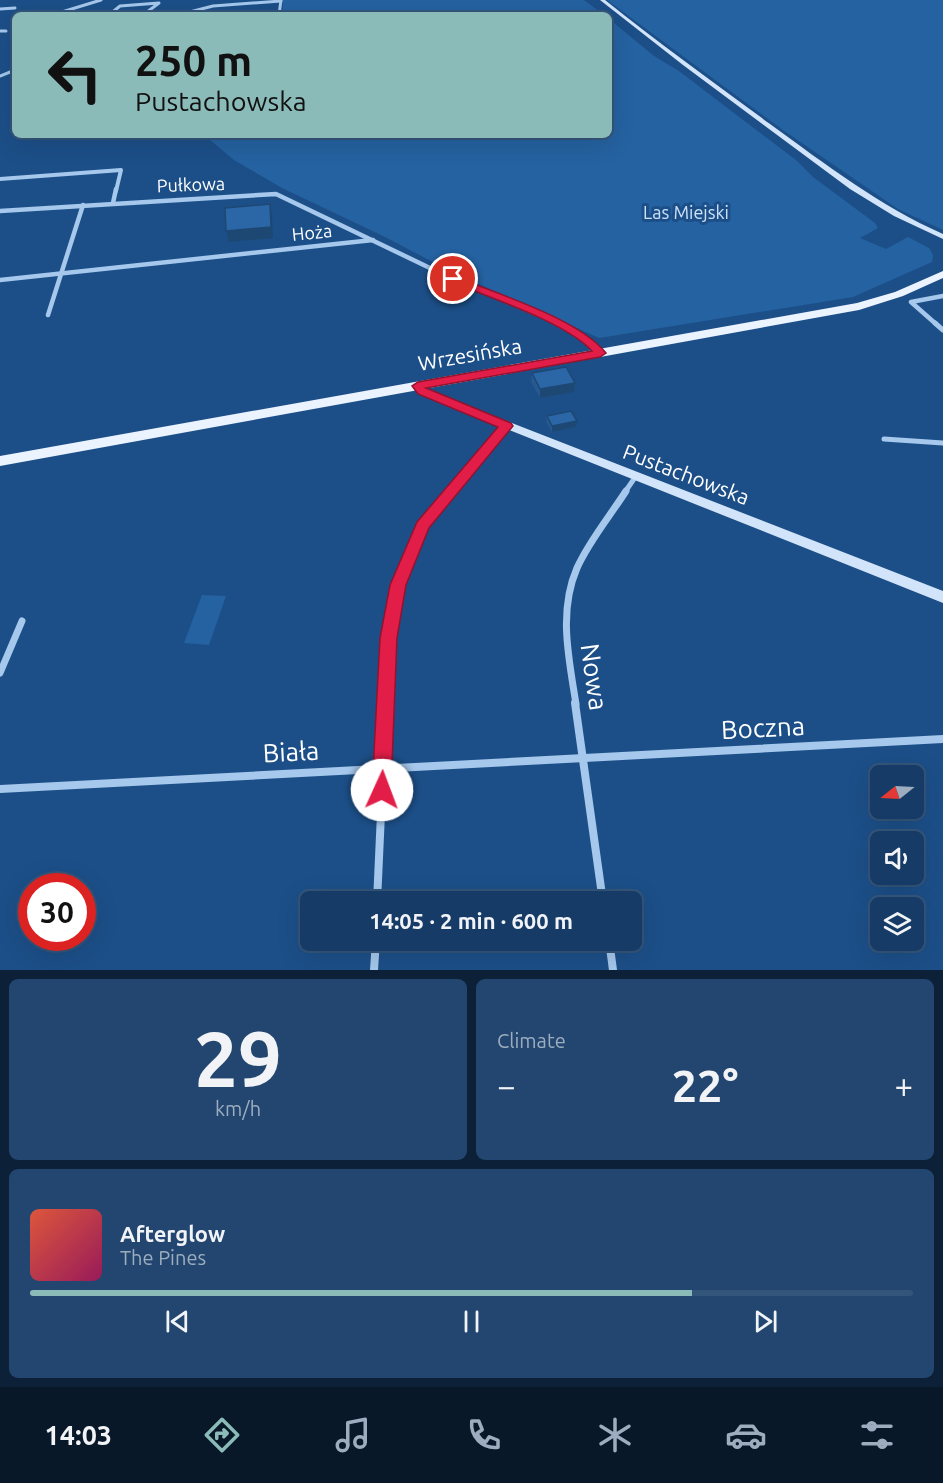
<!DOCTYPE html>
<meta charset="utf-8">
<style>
:root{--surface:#153b66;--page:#22466f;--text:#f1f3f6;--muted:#9dadbf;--line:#34557a;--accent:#8bbbb9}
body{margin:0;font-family:Ubuntu,sans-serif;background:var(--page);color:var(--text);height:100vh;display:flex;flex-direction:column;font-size:22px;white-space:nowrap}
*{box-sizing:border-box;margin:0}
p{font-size:20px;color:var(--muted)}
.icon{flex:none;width:33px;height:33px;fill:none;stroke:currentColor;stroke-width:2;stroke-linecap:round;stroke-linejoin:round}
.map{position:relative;height:970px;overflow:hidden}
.side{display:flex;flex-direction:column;gap:9px;padding:9px;background:#0c2038;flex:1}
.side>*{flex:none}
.banner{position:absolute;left:12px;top:12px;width:600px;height:126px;border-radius:9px;box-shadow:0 6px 24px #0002,0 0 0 2px var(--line);background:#8bbbb9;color:#111;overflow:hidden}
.needle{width:39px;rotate:252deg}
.buttons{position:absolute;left:870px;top:765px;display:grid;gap:12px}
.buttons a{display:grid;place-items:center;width:54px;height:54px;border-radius:9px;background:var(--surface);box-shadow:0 6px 24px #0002,0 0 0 2px var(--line);font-size:30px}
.speed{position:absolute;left:18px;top:873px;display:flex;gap:12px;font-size:30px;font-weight:700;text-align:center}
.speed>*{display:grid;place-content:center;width:78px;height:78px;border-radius:50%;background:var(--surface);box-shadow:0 6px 24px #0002,0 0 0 2px var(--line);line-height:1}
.speed .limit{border:9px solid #d22;background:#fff;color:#111}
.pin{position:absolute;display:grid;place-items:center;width:51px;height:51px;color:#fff;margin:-26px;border:3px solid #fff;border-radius:50%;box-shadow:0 2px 6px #0007}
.me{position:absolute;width:66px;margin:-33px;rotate:2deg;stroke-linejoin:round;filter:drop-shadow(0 0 4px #0008)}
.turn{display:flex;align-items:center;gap:21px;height:126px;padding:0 24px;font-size:27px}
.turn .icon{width:78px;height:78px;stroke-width:2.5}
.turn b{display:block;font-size:42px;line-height:51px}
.big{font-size:45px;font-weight:700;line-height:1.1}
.side .card{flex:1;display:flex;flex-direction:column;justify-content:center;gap:9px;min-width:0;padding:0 21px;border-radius:9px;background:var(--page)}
.side .dial{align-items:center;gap:0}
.dial b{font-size:78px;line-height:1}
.song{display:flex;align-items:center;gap:18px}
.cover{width:72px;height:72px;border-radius:9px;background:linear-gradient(135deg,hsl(10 70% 55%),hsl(330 70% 35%))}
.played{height:6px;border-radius:3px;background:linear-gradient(90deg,var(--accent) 75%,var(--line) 75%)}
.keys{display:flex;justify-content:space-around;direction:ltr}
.heat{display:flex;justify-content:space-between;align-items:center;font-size:33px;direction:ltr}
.side .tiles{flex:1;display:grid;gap:9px;grid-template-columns:1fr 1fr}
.card:last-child{grid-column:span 2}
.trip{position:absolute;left:300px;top:891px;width:342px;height:60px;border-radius:9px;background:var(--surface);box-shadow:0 6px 24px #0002,0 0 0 2px var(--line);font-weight:700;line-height:60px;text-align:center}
.tab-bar{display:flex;height:96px;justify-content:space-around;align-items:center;background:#081829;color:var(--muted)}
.tab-bar .icon{width:42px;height:42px}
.tab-bar .current{color:var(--accent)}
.tab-bar b{font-size:27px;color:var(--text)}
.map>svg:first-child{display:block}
.green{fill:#2562a1}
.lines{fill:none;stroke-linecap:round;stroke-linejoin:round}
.street-far5{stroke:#a5c8ec;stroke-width:3}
.street-far4{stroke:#a5c8ec;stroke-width:4}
.street-far3{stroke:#a5c8ec;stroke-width:4.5}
.street-far2{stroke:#a5c8ec;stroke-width:5}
.street-far1{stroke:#a5c8ec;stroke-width:7}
.street{stroke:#a5c8ec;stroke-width:8}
.secondary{fill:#d2e4f9;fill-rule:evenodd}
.primary{fill:#ebf3ff;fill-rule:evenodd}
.wall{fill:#25598f}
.shaded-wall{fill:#1e4874}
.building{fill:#2b67a6;stroke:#1e4874;stroke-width:1.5}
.route{fill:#e11d48;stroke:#92132f;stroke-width:1.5}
.labels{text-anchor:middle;stroke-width:6;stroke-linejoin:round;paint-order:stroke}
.far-street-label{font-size:18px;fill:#fff;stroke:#1c4f88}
.far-park-label{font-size:18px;fill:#cbe1f9;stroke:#1c4f88}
.street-label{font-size:21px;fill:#fff;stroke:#1c4f88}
.near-street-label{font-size:26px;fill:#fff;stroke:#1c4f88}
</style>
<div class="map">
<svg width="943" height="970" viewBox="0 0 943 970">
<rect width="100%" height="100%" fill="#1c4f88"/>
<!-- green -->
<g class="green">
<polygon points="283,0 584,0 604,15 282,15"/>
<polygon points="607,0 943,0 943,230 898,209 783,130"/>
<polygon points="609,19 654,56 679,71 734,113 796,160 813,177 875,223 878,228 860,238 886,249 908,237 929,248 933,255 932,262 853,297 599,338 450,271 385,237 282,188 234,160 204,135 609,135"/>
<polygon points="202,595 226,596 209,645 184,643"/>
</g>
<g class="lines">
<!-- street-far5 -->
<g class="street-far5">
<polyline points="0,9 15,8"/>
<polyline points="52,15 101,0"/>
<polyline points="109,15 120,6 159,3 143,15"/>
<polyline points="178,15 213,6 281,1"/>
<polyline points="279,15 281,0"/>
<polyline points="0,31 6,31"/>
<polyline points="0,76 15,70"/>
</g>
<!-- street-far4 -->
<polyline class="street-far4" points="0,179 121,170 116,191"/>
<!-- street-far3 -->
<g class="street-far3">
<polyline points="113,203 116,189"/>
<polyline points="0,211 276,194 432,269 559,324"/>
<polyline points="0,280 373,240"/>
<polyline points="48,315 83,205"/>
<polyline points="936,324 911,302 943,296"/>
</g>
<!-- street-far2 -->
<g class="street-far2">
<polyline points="556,323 588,341 600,353"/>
<polyline points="935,323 943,330"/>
<polyline points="884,439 943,443"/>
<polyline points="450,492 506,426"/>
<polyline points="625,492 636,476"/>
</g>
<!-- street-far1 -->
<g class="street-far1">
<polyline points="0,673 22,621"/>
<polyline points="386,704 389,638 398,585 422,526 452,491"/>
<path d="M576 704C569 659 558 612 577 568 589 541 610 516 626 491"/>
</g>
<!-- street -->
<g class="street">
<polyline points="575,703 603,902"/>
<polyline points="0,789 943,739"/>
<polyline points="377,902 386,703"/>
<polyline points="609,940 613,970"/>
<polyline points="374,970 376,940"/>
</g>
<!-- secondary -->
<g class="secondary">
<path d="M600 0H605C659 43 714 83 770 124 825 164 880 206 943 234V239L894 216 850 189 683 65Z"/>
<polygon points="418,383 422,384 427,390 943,591 943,603 419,394 413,386"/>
</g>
<!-- primary -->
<polygon class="primary" points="943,271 943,278 903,296 859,310 0,466 0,456 857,303 895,292"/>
</g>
<!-- wall -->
<g class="wall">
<polygon points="532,373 575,383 574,392 540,398 531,382"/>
<polygon points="547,416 576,427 552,432 546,422"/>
</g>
<!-- shaded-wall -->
<g class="shaded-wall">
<polygon points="270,204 272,215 273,238 229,242 226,231"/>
<polygon points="575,383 574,392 540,398 540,389"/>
<polygon points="577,421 576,427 552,432 552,426"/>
</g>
<!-- building -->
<g class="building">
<polygon points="270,204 271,227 226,231 225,208"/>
<polygon points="566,367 575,383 540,389 532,373"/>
<polygon points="571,411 577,421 552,426 547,416"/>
</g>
<!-- route -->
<path class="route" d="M449 277H456C498 294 579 319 606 353L600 357 426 388 511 423 513 426 429 528 406 585 397 638 391 790 389 797 382 800 375 797 372 790 380 638 390 585 417 522 498 427 418 394 412 386 418 382 592 351C565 322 488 297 449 281Z"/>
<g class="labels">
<!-- far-street labels -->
<g class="far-street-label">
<text transform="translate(191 185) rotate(-2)" y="6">Pułkowa</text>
<text transform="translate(312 233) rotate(-6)" y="6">Hoża</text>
</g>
<!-- far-park labels -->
<g class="far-park-label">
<text x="686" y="219">Las Miejski</text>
</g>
<!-- street labels -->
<g class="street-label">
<text transform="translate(470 355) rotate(-10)" y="7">Wrzesińska</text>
<text transform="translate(686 475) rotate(21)" y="7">Pustachowska</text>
</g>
<!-- near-street labels -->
<g class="near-street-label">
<text transform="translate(594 677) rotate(82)" y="9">Nowa</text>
<text transform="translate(763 728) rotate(-3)" y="9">Boczna</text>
<text transform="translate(291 752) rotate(-3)" y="9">Biała</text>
</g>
</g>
</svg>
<div class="buttons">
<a><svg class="needle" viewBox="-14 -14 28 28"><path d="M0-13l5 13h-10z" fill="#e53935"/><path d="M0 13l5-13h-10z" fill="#9dadbf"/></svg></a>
<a><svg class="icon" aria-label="sound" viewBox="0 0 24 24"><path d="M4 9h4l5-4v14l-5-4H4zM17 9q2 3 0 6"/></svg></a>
<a><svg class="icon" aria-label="layers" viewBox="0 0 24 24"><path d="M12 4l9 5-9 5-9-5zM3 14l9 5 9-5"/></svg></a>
</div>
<div class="speed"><div class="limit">30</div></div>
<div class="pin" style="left:453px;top:279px;background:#d93025"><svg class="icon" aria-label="arrive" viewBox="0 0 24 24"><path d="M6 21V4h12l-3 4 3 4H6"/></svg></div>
<svg class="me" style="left:382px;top:790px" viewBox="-20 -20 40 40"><circle r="19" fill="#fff"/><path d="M0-13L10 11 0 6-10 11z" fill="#e11d48"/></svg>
<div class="trip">14:05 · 2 min · 600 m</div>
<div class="banner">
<div class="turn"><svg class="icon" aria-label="left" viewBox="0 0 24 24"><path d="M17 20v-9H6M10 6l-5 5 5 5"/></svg><div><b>250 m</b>Pustachowska</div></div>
</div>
</div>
<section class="side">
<div class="tiles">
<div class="card dial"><b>29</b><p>km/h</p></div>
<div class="card"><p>Climate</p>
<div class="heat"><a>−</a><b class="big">22°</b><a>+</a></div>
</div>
<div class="card">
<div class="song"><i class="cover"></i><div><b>Afterglow</b><p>The Pines</p></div></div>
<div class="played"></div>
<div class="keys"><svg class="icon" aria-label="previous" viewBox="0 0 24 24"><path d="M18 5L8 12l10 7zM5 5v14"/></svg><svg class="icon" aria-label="pause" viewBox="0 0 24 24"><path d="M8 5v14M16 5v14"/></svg><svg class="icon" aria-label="next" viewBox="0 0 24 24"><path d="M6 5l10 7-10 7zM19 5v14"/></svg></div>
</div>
</div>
</section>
<nav class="tab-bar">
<b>14:03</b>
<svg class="icon current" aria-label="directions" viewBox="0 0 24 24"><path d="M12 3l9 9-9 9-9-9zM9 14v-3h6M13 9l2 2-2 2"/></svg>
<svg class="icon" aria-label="music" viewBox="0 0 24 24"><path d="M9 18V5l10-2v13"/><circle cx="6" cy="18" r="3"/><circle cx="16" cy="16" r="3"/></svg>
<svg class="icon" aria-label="phone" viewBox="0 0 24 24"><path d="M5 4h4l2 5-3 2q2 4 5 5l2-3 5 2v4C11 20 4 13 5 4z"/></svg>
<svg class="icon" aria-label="climate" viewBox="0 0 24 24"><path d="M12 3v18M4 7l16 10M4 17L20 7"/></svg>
<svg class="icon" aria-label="car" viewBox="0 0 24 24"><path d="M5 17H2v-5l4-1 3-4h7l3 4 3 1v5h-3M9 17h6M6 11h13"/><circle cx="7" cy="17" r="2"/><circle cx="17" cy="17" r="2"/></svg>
<svg class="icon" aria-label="filters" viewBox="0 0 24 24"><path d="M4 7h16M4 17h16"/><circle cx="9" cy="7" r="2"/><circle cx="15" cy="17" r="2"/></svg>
</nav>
